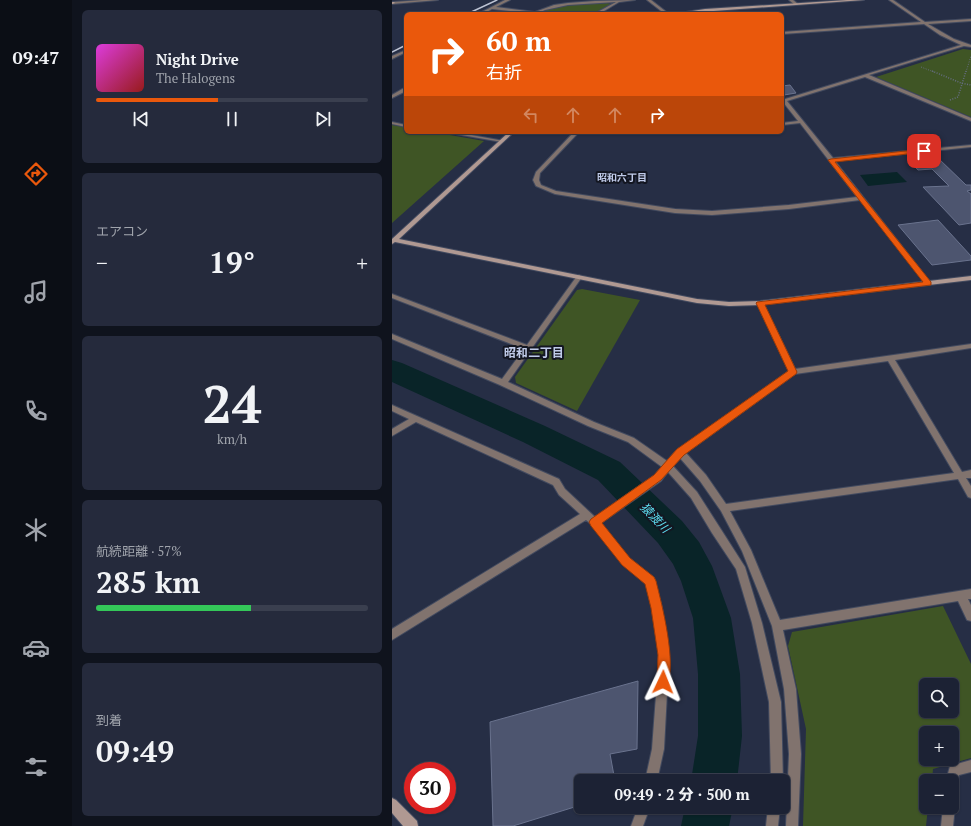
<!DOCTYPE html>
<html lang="ja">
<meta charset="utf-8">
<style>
:root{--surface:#1c2234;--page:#252a3c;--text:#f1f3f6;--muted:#a0a4ac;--line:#3a3f4f;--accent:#ea580c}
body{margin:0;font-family:"PT Serif","Noto Sans JP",serif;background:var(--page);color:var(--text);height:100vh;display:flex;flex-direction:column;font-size:15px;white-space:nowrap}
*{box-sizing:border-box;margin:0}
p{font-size:13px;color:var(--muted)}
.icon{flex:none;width:22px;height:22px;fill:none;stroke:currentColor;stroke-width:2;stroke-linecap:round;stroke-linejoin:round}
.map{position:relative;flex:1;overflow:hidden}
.panel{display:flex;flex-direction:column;gap:10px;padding:10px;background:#0f131d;width:320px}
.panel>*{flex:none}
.guide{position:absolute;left:12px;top:12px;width:380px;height:122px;border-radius:6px;box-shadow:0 1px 3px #0004,0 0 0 1px var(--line);background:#ea580c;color:#fff;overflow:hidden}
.buttons{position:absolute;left:527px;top:678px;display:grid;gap:8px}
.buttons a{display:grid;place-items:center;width:40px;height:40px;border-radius:6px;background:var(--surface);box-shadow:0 1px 3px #0004,0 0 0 1px var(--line);font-size:20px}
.speed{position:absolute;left:12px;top:762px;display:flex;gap:8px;font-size:20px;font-weight:700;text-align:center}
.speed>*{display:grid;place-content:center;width:52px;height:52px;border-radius:50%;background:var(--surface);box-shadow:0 1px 3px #0004,0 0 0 1px var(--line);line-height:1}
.speed .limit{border:6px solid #d22;background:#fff;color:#111}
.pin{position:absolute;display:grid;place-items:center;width:34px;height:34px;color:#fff;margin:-17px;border-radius:8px;box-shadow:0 2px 6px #0006}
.me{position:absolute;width:44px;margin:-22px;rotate:2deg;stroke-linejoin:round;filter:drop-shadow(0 0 3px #0008)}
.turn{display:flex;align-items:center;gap:14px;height:84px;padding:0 16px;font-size:18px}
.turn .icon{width:52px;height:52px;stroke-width:2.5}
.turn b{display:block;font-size:28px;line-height:34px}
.lanes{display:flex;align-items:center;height:38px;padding:0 16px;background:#0003;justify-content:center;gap:20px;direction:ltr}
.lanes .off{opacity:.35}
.big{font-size:30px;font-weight:800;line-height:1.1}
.panel .card{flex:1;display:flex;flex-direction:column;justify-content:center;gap:6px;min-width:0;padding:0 14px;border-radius:6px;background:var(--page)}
.panel .dial{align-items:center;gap:0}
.dial b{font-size:52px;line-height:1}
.song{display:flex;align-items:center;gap:12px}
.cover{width:48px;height:48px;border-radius:6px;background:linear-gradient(135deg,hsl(300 70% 55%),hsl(0 70% 35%))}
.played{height:4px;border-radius:2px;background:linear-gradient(90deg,var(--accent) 45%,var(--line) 45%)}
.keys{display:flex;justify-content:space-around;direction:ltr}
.heat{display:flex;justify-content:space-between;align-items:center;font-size:22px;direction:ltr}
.charge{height:6px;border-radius:3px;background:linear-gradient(90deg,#34c759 57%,var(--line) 0)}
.trip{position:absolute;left:182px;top:774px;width:216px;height:40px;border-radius:6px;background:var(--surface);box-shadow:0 1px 3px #0004,0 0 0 1px var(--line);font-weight:800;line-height:40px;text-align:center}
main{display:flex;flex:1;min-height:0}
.tab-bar{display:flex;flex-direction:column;width:72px;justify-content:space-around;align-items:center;background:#0b0e15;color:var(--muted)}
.tab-bar .icon{width:28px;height:28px}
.tab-bar .current{color:var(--accent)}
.tab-bar b{font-size:18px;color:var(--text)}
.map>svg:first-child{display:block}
.green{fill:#3f5525;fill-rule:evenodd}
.water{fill:#092428}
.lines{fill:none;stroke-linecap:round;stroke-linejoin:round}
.river{fill:#092428;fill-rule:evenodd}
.building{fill:#4d556f;stroke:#6a738e}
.street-casing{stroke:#424a5f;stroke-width:2}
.secondary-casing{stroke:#424a5f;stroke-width:2}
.path-far1{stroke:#666e82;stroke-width:1;stroke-dasharray:1 1.5;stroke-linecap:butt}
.path{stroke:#666e82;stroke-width:1.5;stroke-dasharray:1 1.5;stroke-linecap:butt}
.street{fill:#81736e;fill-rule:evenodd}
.secondary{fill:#b09992;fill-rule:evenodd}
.rail{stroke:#bdc3d3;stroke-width:1.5}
.route{fill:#ea580c;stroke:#983908}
.labels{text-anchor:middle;stroke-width:4;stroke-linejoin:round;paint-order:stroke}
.far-neighbourhood-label{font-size:10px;font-weight:bold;fill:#bfcae8;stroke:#131621}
.neighbourhood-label{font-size:12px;font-weight:bold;fill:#bfcae8;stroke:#131621}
.water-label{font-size:12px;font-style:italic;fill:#5cdbee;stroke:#131621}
</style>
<main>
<nav class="tab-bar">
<b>09:47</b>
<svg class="icon current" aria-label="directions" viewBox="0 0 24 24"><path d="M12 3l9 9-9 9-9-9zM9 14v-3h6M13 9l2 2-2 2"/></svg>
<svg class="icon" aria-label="music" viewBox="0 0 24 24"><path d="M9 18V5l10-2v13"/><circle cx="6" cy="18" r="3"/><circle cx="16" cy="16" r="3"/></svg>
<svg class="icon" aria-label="phone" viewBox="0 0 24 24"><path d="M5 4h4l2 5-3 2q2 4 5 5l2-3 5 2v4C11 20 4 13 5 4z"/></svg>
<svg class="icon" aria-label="climate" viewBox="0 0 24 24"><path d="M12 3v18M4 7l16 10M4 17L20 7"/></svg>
<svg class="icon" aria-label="car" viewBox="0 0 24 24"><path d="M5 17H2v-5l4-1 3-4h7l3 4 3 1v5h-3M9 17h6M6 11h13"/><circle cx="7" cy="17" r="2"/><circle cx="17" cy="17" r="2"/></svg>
<svg class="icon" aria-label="filters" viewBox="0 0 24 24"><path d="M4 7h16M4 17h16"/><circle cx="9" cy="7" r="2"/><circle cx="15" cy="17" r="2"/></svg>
</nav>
<section class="panel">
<div class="card">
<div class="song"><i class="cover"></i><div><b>Night Drive</b><p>The Halogens</p></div></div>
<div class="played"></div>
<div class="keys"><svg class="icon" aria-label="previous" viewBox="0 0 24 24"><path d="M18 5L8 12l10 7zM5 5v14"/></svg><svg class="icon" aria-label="pause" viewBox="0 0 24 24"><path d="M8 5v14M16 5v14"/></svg><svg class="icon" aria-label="next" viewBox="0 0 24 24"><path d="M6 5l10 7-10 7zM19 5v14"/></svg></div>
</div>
<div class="card"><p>エアコン</p>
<div class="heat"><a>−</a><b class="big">19°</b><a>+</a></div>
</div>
<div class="card dial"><b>24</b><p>km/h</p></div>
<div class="card"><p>航続距離 · 57%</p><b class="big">285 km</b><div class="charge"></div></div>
<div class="card"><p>到着</p><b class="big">09:49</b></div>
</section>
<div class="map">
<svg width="579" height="826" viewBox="0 0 579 826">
<rect width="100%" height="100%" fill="#262e45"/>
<!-- green -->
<g class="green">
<path d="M215 3 219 4 200 14H145C166 2 192 4 215 3Z"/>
<polygon points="571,49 579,50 579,117 484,77"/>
<polygon points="0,125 14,127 14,132 41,132 92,141 0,223"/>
<polygon points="190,289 248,300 185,411 124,383 123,377 185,290"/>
<path d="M551 606 579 664V758L541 769 540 781H534V807H536L534 826H411L414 729 396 646 400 632ZM534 685H560V711H534ZM534 733H560V759H534Z"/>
</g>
<!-- water -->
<polygon class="water" points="505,172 515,182 476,186 468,175"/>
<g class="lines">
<!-- river -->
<g class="river">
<polygon points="0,360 10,363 153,426 228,462 290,521 307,542 320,566 339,618 348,674 350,736 345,781 299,781 306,736 306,674 301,618 289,581 281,564 266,543 206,480 131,442 0,382"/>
<polygon points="293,807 341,807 337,826 289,826"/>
</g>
</g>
<!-- building -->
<g class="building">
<polygon points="398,85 404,93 392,95 390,94 390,86"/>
<polygon points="546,158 574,185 579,185 579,190 575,191 579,194 579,223 567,225 531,187 557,186 540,169 526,170 524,168 533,167 531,165 535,165 531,160"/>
<polygon points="546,220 579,256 579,260 540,265 506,225"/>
<polygon points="246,681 245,749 218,754 223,781 189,781 189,805 121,826 101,826 98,722"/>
</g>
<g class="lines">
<!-- street casing -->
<g class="street-casing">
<g id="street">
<polygon points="30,0 46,0 0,4 1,2"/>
<polygon points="113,0 118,0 104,7 143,12 162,5 176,3 203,1 243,0 227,2 207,14 202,14 224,2 176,5 153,10 144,14 100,9 91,14 86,14"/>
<polygon points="255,0 259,0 277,14 273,14"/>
<polygon points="397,0 401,0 406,4 403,5"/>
<polygon points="497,0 501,0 533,22 579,19 579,21 536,24 562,39 579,45 579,47 572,46 477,75 579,118 579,121 473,77 395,101 441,158 579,145 579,147 443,161 538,282 538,284 534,284 468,200 397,209 320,215 283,213 163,194 144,186 141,180 144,172 182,132 187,132 148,173 147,180 149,185 164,191 283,209 320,211 397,205 465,197 408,123 390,125 390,123 406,121 391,102 390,102 390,100 569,45 548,35 532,24 390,34 390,32 529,22"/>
<polygon points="14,50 14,52 0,59 0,56"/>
<polygon points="12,88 14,88 14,91 0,98 0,95"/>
<polygon points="0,122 14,125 14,127 0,124"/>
<polygon points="52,132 63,132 112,141 110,142"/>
<path d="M187 275 190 277 116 382 202 422 242 438 275 461 285 450 397 371 365 303 366 302H370L371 303 403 369 579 344V348L503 360 570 472 579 470V478H574L579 486V498L576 497 566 479 338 511 359 550 388 620 579 589V599H576L579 605V621L575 620 566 601 391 630 404 689 409 754 406 826H394L397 754 392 689 380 626 350 551 329 511 308 481 288 458 281 466 305 492 353 567 370 623 389 702 391 781H379L377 702 360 623 344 569 320 533 299 498 276 472 269 481 209 523 237 558 262 578 270 608 277 655 272 749 265 781H253L260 749 267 655 260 608 254 584 231 564 200 525 194 520 0 640V629L188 514 167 495 161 485 24 422 0 436V429L17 419 0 411V405L167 479 173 489 203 517 263 475 270 467 236 442 196 426 108 385 0 339V334L110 379 132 349 0 298V294L135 345 185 276ZM496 361 562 473 334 504 314 475 294 453 403 374Z"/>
<polygon points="579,760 579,772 567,775 564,790 560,792 560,781 554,781 558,766"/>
<polygon points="560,802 563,807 561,826 549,826 551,807 560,807"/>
<polygon points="246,807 258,807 251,826 239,826"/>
<polygon points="376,807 388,807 386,826 374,826"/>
</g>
</g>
<!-- secondary casing -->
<g class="secondary-casing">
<g id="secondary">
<polygon points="455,0 472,0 281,14 313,9"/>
<polygon points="0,2 2,2 3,3 0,4"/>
<polygon points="117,132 122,132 7,239 305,299 337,302 368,301 579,276 579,280 368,305 337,306 305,303 3,242 0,244 0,239"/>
<polygon points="0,798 4,800 25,821 26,826 11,826 0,813"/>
</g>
</g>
<!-- path-far1 -->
<g class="path-far1">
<polyline points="529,67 542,72"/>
<polyline points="574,72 579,56"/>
</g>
<!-- path -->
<g class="path">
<polyline points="540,71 569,83 579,85"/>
<polyline points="558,100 566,97 574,71"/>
</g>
<!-- street -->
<use href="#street" class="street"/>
<!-- secondary -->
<use href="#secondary" class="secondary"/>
<!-- rail -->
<g class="rail">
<polyline points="75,14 105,0"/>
<polyline points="0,52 14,45"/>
</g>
</g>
<!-- route -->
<path class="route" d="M532 149 535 151 534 152 443 162 539 282V285L373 305 405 372 404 374 292 455 269 480 210 523 238 558 262 577 264 581C270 605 285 663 275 686L271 688 266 686 265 682 266 655 259 608 253 584 230 565 199 526 197 522 199 519 262 475 285 449 396 371 364 303 365 302 531 282 436 160 439 159Z"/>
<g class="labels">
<!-- far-neighbourhood labels -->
<g class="far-neighbourhood-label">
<text x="230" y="181">昭和六丁目</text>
</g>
<!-- neighbourhood labels -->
<g class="neighbourhood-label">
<text x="142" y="357">昭和二丁目</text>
</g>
<!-- water labels -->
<g class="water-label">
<text transform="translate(263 518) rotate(46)" y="4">猿渡川</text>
</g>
</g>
</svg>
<div class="buttons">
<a><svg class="icon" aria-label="search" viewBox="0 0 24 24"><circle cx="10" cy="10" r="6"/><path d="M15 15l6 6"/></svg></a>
<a>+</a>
<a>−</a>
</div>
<div class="speed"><div class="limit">30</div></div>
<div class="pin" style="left:532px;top:151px;background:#d93025"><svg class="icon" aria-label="arrive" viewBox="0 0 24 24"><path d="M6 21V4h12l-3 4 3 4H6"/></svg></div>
<svg class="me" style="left:271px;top:682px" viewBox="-20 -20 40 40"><path d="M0-17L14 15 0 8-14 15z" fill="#ea580c" stroke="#fff" stroke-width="4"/></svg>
<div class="trip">09:49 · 2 分 · 500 m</div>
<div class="guide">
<div class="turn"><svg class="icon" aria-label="right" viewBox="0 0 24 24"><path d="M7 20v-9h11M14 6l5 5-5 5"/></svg><div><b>60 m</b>右折</div></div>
<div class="lanes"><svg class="icon off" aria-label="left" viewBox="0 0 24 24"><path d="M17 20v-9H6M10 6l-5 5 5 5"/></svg><svg class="icon off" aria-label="ahead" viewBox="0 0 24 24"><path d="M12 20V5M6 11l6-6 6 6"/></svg><svg class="icon off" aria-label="ahead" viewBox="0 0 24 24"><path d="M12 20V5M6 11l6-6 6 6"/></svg><svg class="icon" aria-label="right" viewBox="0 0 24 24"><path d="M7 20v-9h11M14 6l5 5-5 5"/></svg></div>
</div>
</div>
</main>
